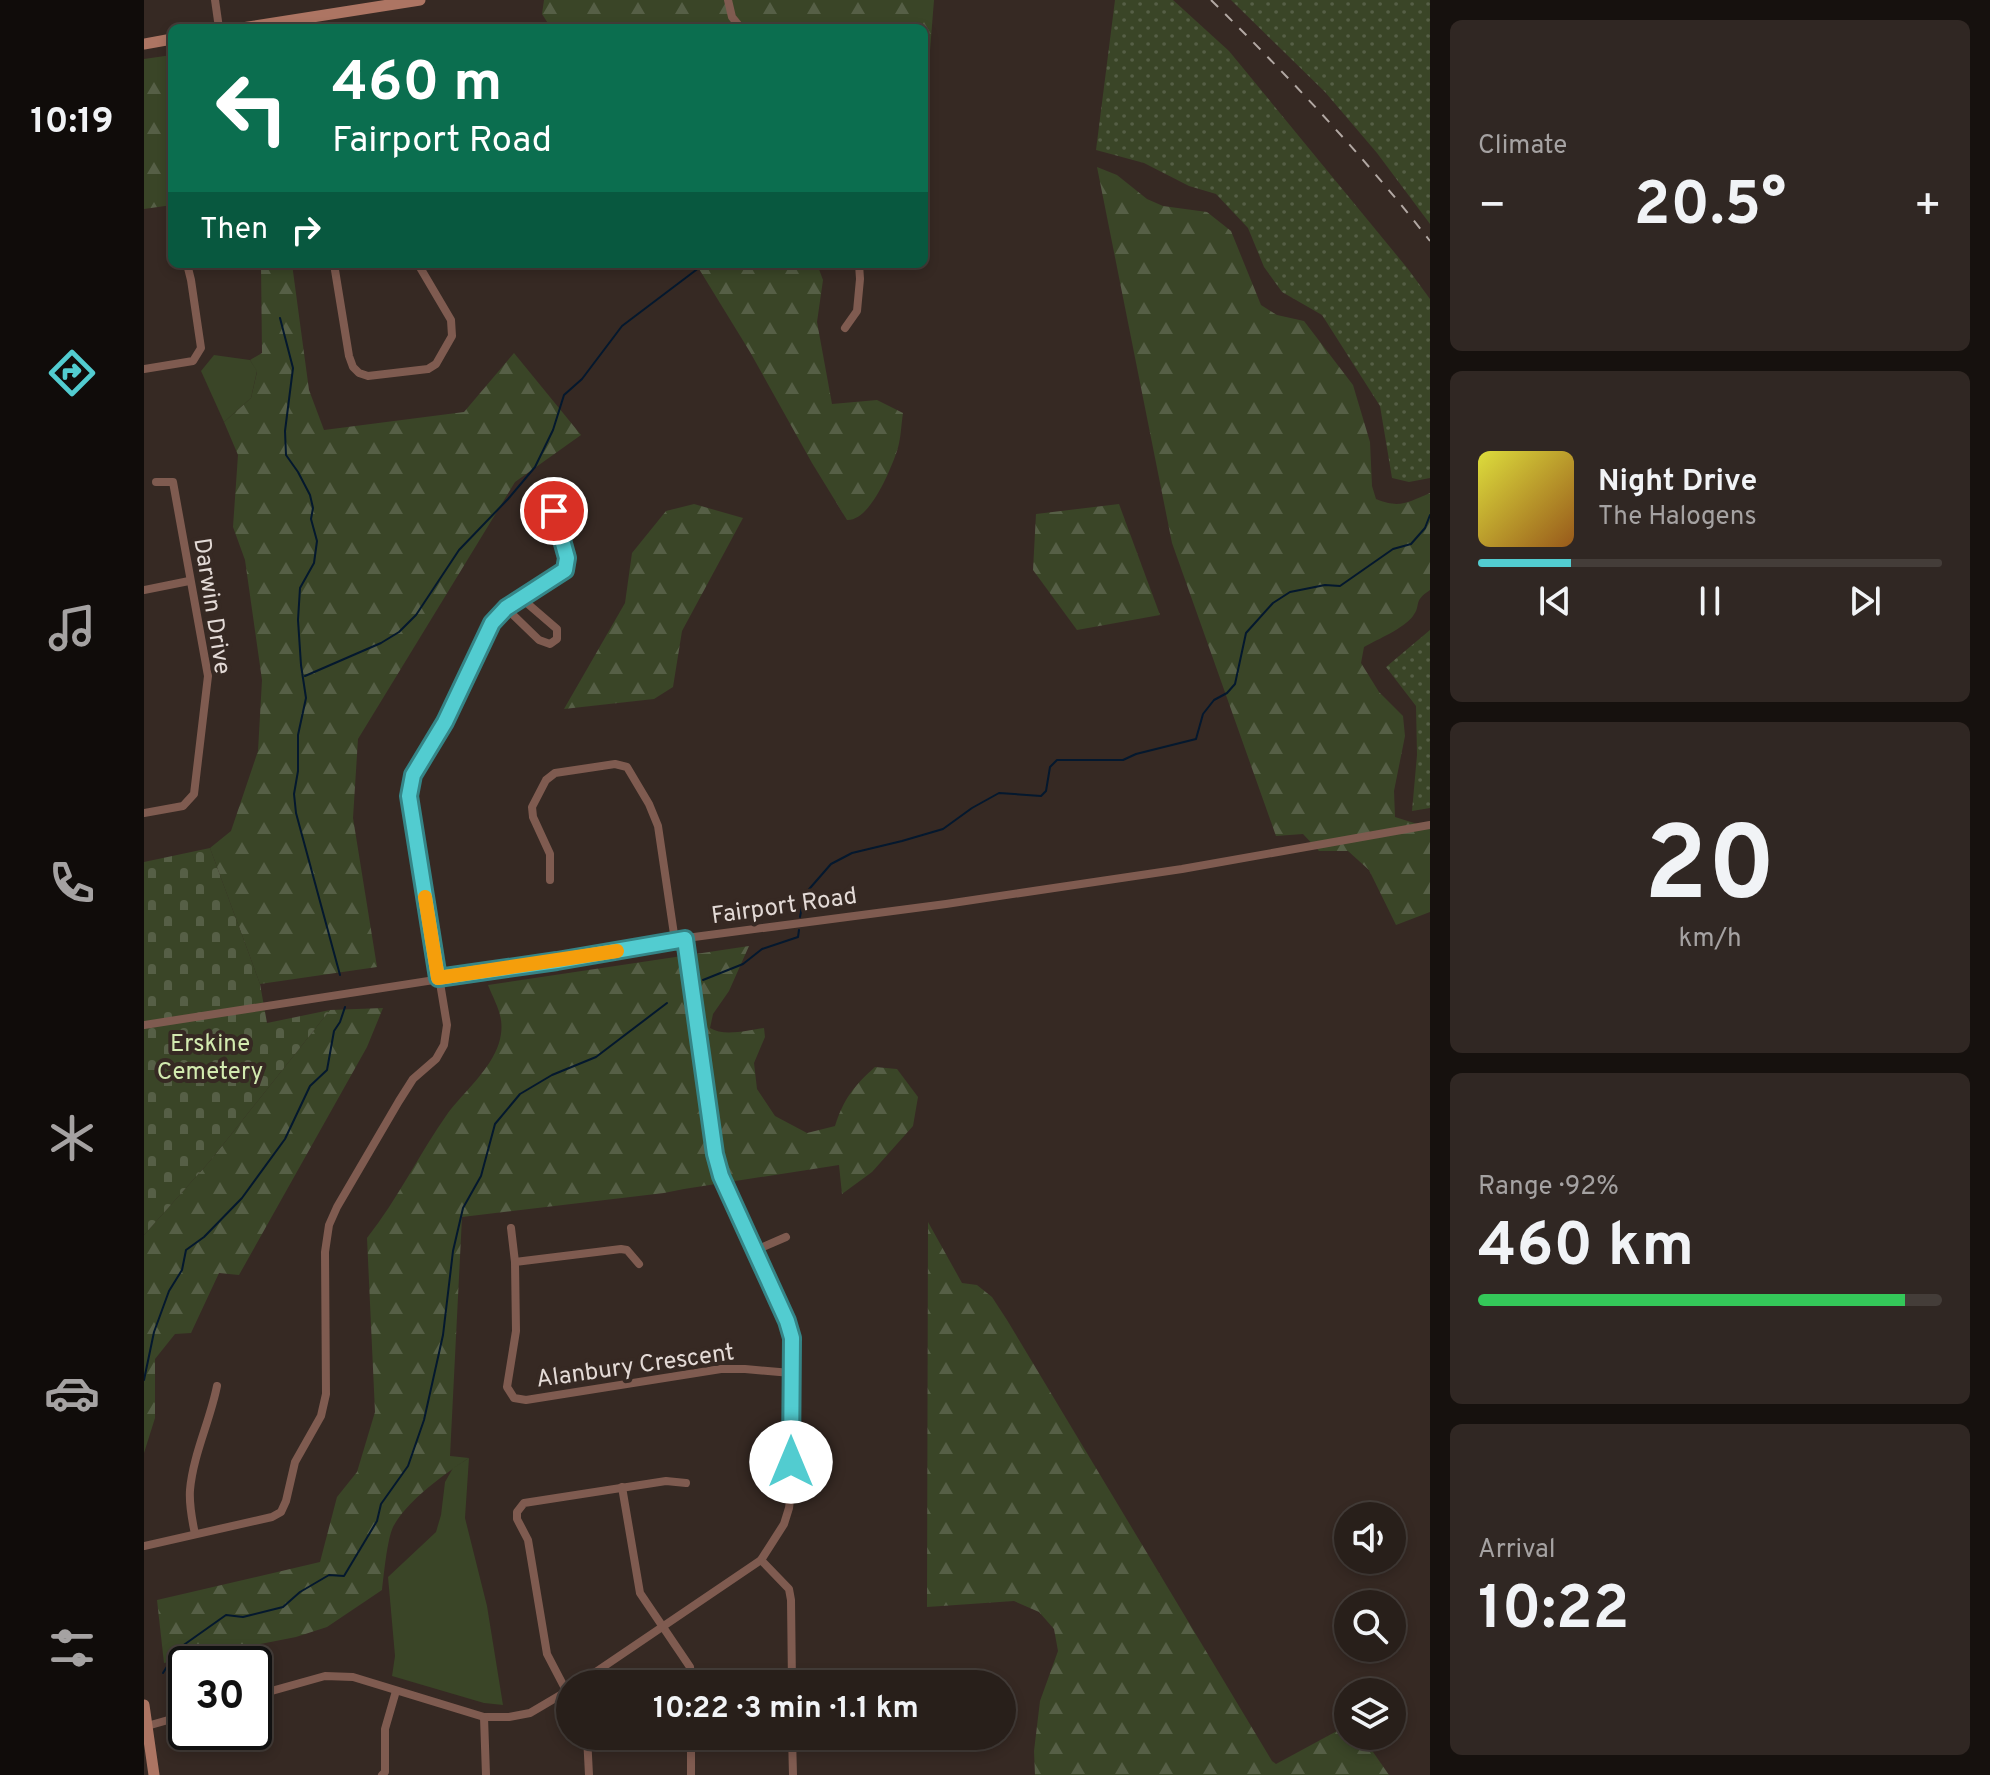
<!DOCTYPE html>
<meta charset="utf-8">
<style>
:root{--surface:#281f1a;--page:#302723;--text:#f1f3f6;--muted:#a5a2a2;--line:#443d39;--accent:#52ccd0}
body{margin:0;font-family:Overpass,sans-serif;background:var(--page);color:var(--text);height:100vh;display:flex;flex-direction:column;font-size:30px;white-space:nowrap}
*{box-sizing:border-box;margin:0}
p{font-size:26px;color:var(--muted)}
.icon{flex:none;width:44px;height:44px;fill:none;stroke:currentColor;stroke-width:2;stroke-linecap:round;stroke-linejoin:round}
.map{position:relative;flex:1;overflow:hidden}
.sheet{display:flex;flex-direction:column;gap:20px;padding:20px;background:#16110e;width:560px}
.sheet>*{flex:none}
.hud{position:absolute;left:24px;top:24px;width:760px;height:244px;border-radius:12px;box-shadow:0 4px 12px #0003,0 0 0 2px var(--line);background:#0b6e4f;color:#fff;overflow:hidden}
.buttons{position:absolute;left:1190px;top:1502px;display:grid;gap:16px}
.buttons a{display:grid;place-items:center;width:72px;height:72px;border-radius:50%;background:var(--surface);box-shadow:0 4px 12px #0003,0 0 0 2px var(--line);font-size:40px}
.speed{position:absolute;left:24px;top:1646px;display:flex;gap:16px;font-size:40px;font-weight:700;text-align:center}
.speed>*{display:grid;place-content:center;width:104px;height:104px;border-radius:50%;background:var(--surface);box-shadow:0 4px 12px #0003,0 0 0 2px var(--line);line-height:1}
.speed .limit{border:4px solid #111;border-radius:12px;background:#fff;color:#111}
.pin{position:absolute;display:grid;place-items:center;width:68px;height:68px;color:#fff;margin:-34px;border:4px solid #fff;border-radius:50%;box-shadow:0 2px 8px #0007}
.me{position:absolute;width:88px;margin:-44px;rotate:0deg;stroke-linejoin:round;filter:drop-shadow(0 0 6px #0008)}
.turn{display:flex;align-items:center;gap:28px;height:168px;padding:0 32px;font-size:36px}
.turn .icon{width:104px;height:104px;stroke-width:2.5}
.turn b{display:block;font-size:56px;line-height:68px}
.then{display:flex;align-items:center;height:76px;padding:0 32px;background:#0003;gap:16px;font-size:30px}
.big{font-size:60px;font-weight:700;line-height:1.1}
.sheet .card{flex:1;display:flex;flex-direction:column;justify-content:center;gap:12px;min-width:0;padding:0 28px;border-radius:12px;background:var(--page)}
.sheet .dial{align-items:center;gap:0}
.dial b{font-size:104px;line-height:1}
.song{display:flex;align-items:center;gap:24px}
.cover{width:96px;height:96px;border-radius:12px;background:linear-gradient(135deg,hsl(60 70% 55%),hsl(30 70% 35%))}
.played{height:8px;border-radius:4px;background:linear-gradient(90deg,var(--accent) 20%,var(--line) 20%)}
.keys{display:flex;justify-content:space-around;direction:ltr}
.heat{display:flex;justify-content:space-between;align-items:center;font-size:44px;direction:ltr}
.charge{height:12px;border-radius:6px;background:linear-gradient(90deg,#34c759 92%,var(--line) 0)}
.trip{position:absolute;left:412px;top:1670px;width:460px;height:80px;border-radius:40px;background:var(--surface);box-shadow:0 4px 12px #0003,0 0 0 2px var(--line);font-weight:700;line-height:80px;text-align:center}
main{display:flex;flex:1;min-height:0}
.menu{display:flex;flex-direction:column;width:144px;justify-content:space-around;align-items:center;background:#100c0a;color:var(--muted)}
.menu .icon{width:56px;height:56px}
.menu .on{color:var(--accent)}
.menu b{font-size:36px;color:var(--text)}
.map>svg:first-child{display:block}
.grass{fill:url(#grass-dots)}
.forest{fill:url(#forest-firs)}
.cemetery{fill:url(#cemetery-stones)}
.park{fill:#3a4527}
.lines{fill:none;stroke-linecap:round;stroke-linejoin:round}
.stream{stroke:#04182e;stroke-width:2}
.minor{stroke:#7f5b50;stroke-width:8}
.secondary{stroke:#ad7563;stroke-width:11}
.rail{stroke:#b2a8a3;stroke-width:2;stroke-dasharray:10 10;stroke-linecap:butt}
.route-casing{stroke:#358587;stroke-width:20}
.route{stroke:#52ccd0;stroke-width:14}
.slow{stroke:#f59e0b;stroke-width:14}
.labels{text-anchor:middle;stroke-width:8;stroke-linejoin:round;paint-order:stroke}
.street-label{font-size:24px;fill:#e3dad6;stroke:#362923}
.park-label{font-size:24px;fill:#d2eaaf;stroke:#362923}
</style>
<main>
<nav class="menu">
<b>10:19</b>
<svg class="icon on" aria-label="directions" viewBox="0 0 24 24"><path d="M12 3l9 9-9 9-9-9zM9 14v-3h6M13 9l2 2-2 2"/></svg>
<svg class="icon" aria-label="music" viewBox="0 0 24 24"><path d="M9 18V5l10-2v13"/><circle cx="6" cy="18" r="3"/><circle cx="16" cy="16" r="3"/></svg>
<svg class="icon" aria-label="phone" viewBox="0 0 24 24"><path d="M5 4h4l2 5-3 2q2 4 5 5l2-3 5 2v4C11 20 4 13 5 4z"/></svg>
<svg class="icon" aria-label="climate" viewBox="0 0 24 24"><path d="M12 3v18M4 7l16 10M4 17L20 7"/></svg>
<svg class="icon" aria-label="car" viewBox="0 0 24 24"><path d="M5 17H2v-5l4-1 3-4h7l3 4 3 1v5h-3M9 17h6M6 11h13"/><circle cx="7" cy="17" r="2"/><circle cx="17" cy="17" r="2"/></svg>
<svg class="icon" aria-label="filters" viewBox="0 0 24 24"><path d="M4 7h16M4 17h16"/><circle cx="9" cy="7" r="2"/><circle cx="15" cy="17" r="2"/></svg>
</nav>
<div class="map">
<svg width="1286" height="1775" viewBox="0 0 1286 1775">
<defs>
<pattern id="grass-dots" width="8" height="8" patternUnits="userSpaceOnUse" patternTransform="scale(2)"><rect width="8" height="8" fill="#3a4527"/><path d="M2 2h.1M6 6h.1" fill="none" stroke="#565f46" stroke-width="1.8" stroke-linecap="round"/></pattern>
<pattern id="forest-firs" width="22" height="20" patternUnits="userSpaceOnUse" patternTransform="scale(2)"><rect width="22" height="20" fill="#3a4527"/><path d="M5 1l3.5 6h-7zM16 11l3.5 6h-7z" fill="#565f46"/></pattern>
<pattern id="cemetery-stones" width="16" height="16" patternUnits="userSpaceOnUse" patternTransform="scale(2)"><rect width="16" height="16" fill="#3a4527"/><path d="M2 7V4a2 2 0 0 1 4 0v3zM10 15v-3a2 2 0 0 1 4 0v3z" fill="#565f46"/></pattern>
</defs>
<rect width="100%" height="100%" fill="#362923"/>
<!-- grass -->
<g class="grass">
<polygon points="971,0 1029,0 1085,51 1264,269 1286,299 1286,478 1265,482 1248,478 1236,406 1178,315 1138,292 1120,267 1104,228 1072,194 1045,186 1000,163 952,150"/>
<polygon points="1087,0 1286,0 1286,224 1233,153 1181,92"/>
<polygon points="1286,630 1286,808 1268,811 1273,755 1272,706 1242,667"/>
</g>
<!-- forest -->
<g class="forest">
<polygon points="400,0 790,0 785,63 780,63 780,28 407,28 398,14"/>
<polygon points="28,55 28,205 0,209 0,59"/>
<path d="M953 167 973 175 1003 199 1019 206 1063 212 1087 231 1117 305 1133 315 1160 321 1209 385 1226 442 1228 486 1232 499C1256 509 1264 502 1286 493V590C1268 602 1278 604 1269 616 1259 629 1234 639 1220 647L1217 663 1235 692 1259 716 1261 736 1250 791 1251 817 1286 828V912L1252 925 1225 870 1204 851H1175L1159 834 1132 836 1028 543Z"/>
<polygon points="117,264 148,264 165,390 180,430 320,412 370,353 437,435 371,482 214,739 209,818 233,967 116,984 66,848 87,831 114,751 118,680 101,560 89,527 94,455 80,422 107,398 113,372 106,360 118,353"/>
<path d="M552 264H673L679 280 673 322 688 404 733 400 759 413C757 426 757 439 753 451 746 471 726 521 703 520L668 463 606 352Z"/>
<polygon points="550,504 599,518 538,631 529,687 510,699 420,709 481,603 488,553 522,511"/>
<polygon points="975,504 1016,615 933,630 889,570 892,514"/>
<path d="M605 946 585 991 569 1014 566 1028C580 1037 604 1030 620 1028L621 1037 610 1063 613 1089 631 1116 663 1133 691 1126C700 1098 710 1086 731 1067L753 1069 774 1097 769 1126 728 1172 698 1194 695 1165 540 1189 520 1193 318 1217 306 1456 325 1458C300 1474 263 1501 249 1527 243 1540 240 1574 238 1590L183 1627 152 1637 20 1663 13 1600 176 1562 193 1497 213 1472 231 1412 223 1238C254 1199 275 1154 304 1113 320 1092 347 1069 355 1043 362 1019 353 1007 344 985Z"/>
<polygon points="239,1008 223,1047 95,1275 75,1273 47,1333 31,1334 11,1359 11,1418 0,1453 0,1235 66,1161 186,1010"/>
<polygon points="784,1222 818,1283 833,1285 848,1297 863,1320 1128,1761 1132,1764 1204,1725 1204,1736 1218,1736 1245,1775 891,1775 890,1751 896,1701 914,1651 910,1629 895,1612 870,1601 783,1607"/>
</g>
<!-- cemetery -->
<polygon class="cemetery" points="66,848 116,984 123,1023 186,1010 66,1161 0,1235 0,862"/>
<!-- park -->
<g class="park">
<polygon points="70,355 106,360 113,371 107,398 80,422 57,371"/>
<polygon points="325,1458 321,1518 343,1606 359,1705 340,1703 248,1676 251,1656 244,1577 292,1532 297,1515 301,1482 309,1468"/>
</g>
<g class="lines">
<!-- stream -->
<g class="stream">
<polyline points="136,318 149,368 141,431 142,455 154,472 166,495 169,508 167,519 173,541 170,563 156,588 154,620 157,665 162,698 154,735 154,771 150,794 152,813 196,975"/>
<polyline points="161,676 237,643 255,632 272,615 315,550 364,499 391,467 409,430 420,395 438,379 478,326 560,264"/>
<polyline points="656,917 660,895 687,864 708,853 758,841 799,829 828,808 855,793 897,796 902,791 906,767 913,760 979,760 992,754 1052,739 1059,714 1070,700 1083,693 1091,684 1102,633 1129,603 1146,592 1181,585 1196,586 1249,549 1267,544 1281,528 1286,515"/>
<polyline points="559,980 599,964 618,949 654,937 655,930"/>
<polyline points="0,1380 10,1332 25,1291 38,1270 42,1250 60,1237 98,1198 141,1139 166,1086 183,1070 190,1031 196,1022 201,1007"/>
<polyline points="19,1673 34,1649 82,1615 99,1617 139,1607 156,1592 185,1575 200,1576 233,1521 237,1504 264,1466 280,1420 299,1335 309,1251 319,1208 337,1176 351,1124 376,1094 408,1075 452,1057 523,1003"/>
</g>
<!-- minor -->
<g class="minor">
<polyline points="71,0 75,28"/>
<polyline points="584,0 588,17 597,28"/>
<polyline points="190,264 205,356 209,367 215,373 224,376 284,369 292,364 308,336 307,320 274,264"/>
<polyline points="701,328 713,311 716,279 715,264"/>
<polyline points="0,369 49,361 57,348 47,280 43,264"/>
<polyline points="0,590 45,581"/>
<polyline points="362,608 395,640 406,644 413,639 413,629 377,598"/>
<polyline points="0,813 39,806 50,794 64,676 29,482 12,482"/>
<polyline points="406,880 406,854 389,817 388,807 402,780 411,773 471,764 483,767 505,804 514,826 531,941"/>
<polyline points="0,1025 413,961 550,937 802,904 1038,869 1286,825"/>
<polyline points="367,1228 371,1262 372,1331 363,1387 370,1398 382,1400 577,1369 601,1369 647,1373"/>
<polyline points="612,1250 642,1237"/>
<polyline points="371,1262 477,1249 483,1250 495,1264"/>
<polyline points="478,1487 496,1593 546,1667 548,1684"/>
<path d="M51 1534C48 1520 45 1504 46 1490 49 1455 66 1421 73 1386"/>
<polyline points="0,1546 128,1517 137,1512 142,1501 151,1462 177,1416 182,1394 181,1252 185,1225 193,1207 255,1101 269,1079 292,1059 300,1045 303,1025 265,796 269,775 301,722 348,623 362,608 421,570 423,558 404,488"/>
<polyline points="617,1560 645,1589 647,1600 648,1684"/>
<polyline points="434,1684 617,1560 640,1524 645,1508 647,1492 648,1338 643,1321 577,1176 571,1154 541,939"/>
<polyline points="110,1696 181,1676 209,1677 340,1717 365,1717 386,1713 425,1690"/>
<polyline points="426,1698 403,1654 384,1540 373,1519 373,1512 380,1503 522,1481 542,1483"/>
<polyline points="340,1717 342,1775"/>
<polyline points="3,1726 42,1715"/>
<polyline points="443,1736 445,1775"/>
<polyline points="648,1736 649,1775"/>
<polyline points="238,1775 241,1772 241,1729 252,1691"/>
<polyline points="547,1775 547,1736"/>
</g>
<!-- secondary -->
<g class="secondary">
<polyline points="98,28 276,0"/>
<polyline points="0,44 28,39"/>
<polyline points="0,1705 10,1775"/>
</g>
<!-- rail -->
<path class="rail" d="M1067 0C1144 76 1219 155 1286 241"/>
</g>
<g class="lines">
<!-- route casing -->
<g class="route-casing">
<polyline id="route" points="410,511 423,558 421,570 362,608 348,623 301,722 269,775 265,796 294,978 413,961 541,939 571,1154 577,1176 643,1321 648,1338 647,1462"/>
</g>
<!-- route -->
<use href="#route" class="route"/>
<!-- slow -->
<polyline class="slow" points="281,897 294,978 473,951"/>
</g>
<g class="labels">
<!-- street labels -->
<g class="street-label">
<text transform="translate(69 606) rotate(81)" y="8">Darwin Drive</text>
<text transform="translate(640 905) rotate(-8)" y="8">Fairport Road</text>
<text transform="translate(491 1365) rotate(-8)" y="8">Alanbury Crescent</text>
</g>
<!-- park labels -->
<g class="park-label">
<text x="66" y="1051">Erskine<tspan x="66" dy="28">Cemetery</tspan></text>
</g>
</g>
</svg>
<div class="buttons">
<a><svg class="icon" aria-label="sound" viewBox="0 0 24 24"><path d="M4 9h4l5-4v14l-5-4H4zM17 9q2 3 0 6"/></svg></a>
<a><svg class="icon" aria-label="search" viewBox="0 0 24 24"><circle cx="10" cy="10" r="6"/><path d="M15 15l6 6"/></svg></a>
<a><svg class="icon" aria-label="layers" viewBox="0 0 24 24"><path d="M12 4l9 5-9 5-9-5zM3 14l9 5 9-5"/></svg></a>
</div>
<div class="speed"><div class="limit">30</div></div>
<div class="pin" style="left:410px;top:511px;background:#d93025"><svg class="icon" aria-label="arrive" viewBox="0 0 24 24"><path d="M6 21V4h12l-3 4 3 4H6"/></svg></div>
<svg class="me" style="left:647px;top:1462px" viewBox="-20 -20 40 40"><circle r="19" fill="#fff"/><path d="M0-13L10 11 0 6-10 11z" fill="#52ccd0"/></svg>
<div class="trip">10:22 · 3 min · 1.1 km</div>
<div class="hud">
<div class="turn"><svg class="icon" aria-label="left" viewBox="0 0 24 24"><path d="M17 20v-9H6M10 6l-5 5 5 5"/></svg><div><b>460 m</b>Fairport Road</div></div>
<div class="then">Then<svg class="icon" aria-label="right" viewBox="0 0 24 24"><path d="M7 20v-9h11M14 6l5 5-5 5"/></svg></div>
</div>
</div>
<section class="sheet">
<div class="card"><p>Climate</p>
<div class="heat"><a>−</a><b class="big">20.5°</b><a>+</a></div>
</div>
<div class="card">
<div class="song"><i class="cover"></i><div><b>Night Drive</b><p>The Halogens</p></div></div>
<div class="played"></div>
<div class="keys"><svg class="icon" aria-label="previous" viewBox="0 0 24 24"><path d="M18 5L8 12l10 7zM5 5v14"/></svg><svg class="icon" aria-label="pause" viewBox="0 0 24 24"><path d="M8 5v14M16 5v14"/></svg><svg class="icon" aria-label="next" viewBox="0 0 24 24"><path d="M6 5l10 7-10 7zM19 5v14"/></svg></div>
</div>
<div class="card dial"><b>20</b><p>km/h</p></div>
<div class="card"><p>Range · 92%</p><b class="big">460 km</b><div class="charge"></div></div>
<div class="card"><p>Arrival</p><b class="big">10:22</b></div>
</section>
</main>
